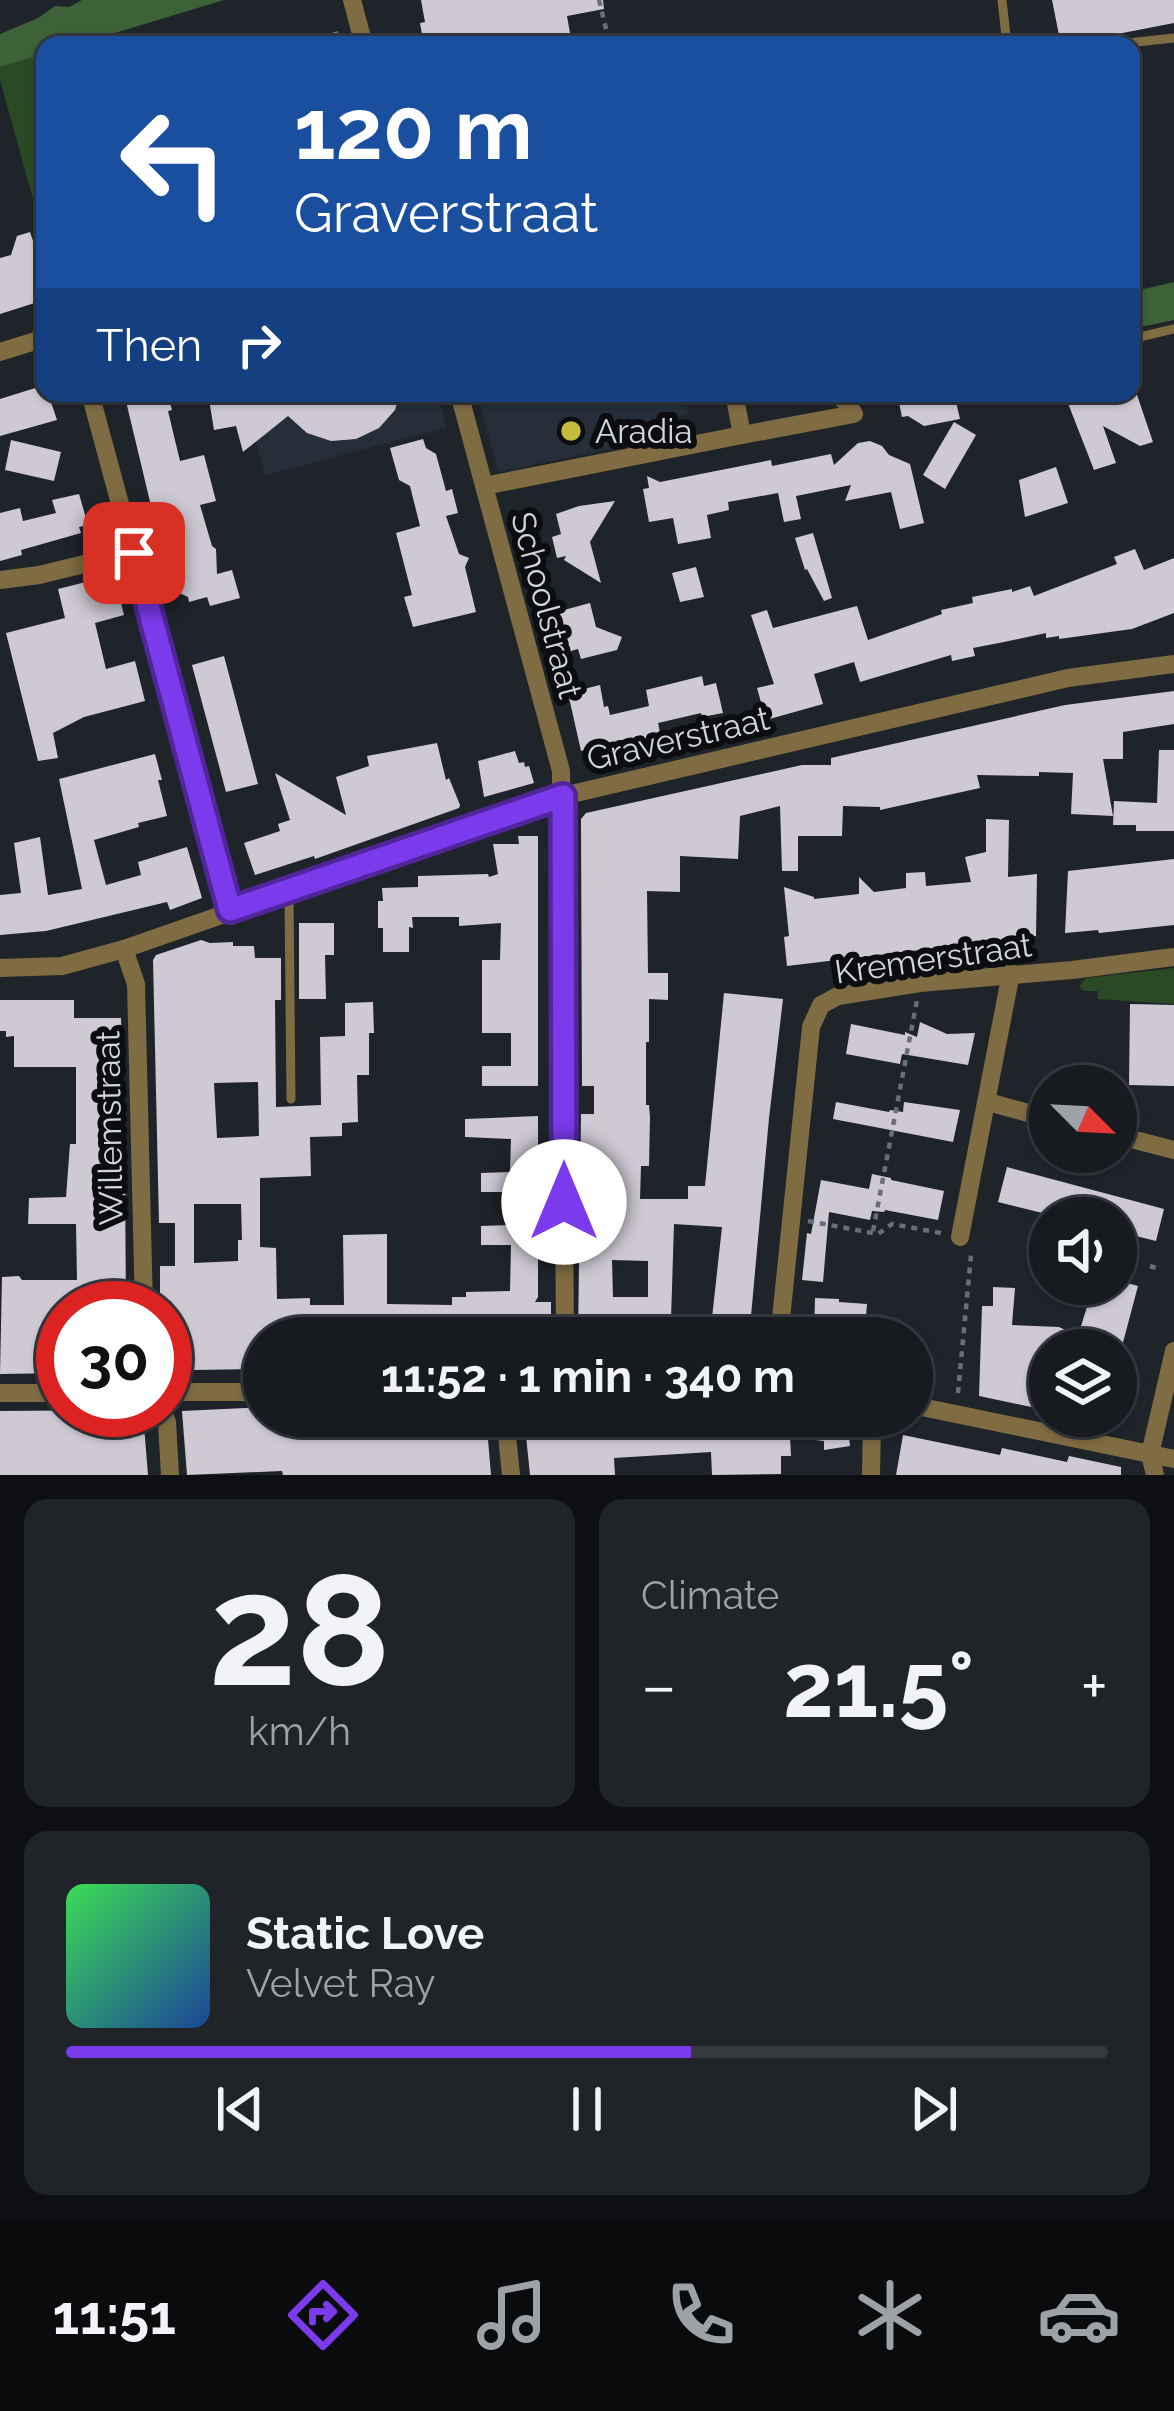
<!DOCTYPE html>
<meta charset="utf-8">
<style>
:root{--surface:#171b20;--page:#202429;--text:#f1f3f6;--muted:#9ea1a5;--line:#36393e;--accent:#7c3aed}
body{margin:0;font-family:Raleway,sans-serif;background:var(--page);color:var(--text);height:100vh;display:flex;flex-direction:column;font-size:45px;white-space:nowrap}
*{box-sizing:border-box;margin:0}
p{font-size:39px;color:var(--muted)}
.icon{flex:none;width:66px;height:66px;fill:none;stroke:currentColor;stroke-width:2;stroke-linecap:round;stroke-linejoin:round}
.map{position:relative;height:1475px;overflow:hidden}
.details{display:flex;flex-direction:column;gap:24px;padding:24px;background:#0d0f12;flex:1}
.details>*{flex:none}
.guide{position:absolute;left:36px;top:36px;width:1104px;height:366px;border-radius:24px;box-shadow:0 3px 9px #0004,0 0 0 3px var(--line);background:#1a4fa0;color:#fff;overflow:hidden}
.needle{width:78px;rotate:114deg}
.tools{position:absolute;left:1029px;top:1065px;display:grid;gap:24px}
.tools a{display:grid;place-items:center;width:108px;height:108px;border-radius:50%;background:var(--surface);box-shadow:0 3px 9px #0004,0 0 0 3px var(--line);font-size:60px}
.speed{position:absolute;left:36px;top:1281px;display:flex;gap:24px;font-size:60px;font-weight:700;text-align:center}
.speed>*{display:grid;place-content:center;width:156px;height:156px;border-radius:50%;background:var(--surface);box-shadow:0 3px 9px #0004,0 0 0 3px var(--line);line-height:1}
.speed .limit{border:18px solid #d22;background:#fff;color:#111}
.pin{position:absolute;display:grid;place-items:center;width:102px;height:102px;color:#fff;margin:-51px;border-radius:24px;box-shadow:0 6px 18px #0006}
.me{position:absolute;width:132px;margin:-66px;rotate:0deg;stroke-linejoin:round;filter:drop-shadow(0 0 9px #0008)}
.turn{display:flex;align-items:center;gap:42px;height:252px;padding:0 60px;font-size:54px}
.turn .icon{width:156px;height:156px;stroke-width:2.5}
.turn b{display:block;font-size:84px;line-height:102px}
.then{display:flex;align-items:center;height:114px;padding:0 60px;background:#0003;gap:24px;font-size:45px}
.big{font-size:90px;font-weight:700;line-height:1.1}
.details .card{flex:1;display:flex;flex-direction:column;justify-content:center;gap:18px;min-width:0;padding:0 42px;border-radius:24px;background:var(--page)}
.details .dial{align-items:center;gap:0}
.dial b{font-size:156px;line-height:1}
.song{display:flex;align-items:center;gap:36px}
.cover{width:144px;height:144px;border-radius:18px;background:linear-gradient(135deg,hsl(130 70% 55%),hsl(220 70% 35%))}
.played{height:12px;border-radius:6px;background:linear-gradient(90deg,var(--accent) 60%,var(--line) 60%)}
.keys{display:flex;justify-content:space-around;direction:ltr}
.heat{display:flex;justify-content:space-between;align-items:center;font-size:66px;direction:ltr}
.details .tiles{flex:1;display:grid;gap:24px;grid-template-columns:1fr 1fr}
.card:last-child{grid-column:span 2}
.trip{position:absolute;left:243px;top:1317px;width:690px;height:120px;border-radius:60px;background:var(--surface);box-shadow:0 3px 9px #0004,0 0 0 3px var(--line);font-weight:700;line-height:120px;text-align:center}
.tab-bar{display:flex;height:192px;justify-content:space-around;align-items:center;background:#090b0d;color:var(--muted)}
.tab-bar .icon{width:84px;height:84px}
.tab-bar .current{color:var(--accent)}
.tab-bar b{font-size:54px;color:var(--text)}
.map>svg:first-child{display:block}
.built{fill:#252e39}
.green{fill:#2a4a25}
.forest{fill:#3d6237}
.building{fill:#cec9d3;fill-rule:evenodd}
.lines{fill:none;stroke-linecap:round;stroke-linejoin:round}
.path{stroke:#6b6f74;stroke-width:4.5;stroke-dasharray:6 6;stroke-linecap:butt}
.service{stroke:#7f6c42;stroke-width:9}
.minor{stroke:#7f6c42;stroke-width:18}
.route-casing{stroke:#51269a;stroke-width:30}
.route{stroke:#7c3aed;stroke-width:21}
.poi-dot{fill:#c5bc3d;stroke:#0b0d10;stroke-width:4.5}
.labels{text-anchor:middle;stroke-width:12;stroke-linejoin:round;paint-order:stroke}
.poi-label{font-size:33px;fill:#d2d5d9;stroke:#0b0d10;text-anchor:start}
.street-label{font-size:33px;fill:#d2d5d9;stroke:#0b0d10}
</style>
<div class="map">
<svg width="1174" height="1475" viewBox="0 0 1174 1475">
<rect width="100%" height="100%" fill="#1f242a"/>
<!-- built -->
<g class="built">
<polygon points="245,393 438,393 446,428 265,475"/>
<polygon points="477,393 683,393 689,414 654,423 655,440 498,472"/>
</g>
<!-- green -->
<g class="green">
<polygon points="35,57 45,90 45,242 0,80 0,67"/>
<polygon points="1174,968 1174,1004 1098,999 1098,991 1084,991 1079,986 1086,978"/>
</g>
<!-- forest -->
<g class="forest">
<polygon points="82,0 224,0 75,45 45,45 45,54 0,67 0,34 38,18 55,6 69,7"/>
<polygon points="1174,282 1174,320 1131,329 1131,292"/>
</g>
<!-- building -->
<g class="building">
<polygon points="421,0 603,0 604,9 567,16 571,39 539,45 429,45 428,39 423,40 420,23 425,22"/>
<polygon points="1052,0 1174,0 1174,23 1061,45"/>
<polygon points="30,232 45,277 45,282 36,285 41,301 0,314 0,258 11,255 17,236"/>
<polygon points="45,385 45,393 48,393 57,420 0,436 0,399"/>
<polygon points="1136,392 1153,442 1140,446 1103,426 1116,463 1094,470 1064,393"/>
<polygon points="124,393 167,393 172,410 168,411 180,461 204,455 216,501 200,505 212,546 216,549 217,574 232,570 240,598 210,606 207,597 189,602 188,597 177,592 173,576 168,577 163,556"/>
<polygon points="208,393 400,393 395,410 379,428 356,439 331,441 307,433 288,416 243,452 236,426 214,430"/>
<polygon points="897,393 954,393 960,419 924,426 908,416 902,417"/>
<polygon points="954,422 976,435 945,489 923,475"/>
<polygon points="423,439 426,448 436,454 446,491 452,489 458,513 446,516 459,554 469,558 465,567 476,612 413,627 404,597 412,595 396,533 420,526 410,486 399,480 390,448"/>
<polygon points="11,440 61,452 54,481 5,470"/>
<polygon points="870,441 882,446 889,455 910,464 924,523 900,529 891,492 845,501 851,485 796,496 801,519 784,522 778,493 728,502 729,510 707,515 711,538 678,544 673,518 649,522 643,489 649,488 647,476 660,482 771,460 772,466 831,454 834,465 858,443"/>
<polygon points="1056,467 1068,503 1025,517 1019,480"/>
<polygon points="79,494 88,525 79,527 81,533 21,550 22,555 0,561 0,513 20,508 23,521 56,513 52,500"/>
<polygon points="615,501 590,542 601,583 564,560 566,556 557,558 552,537 561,534 556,514 579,506"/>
<polygon points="813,533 832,598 824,601 807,569 805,570 795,538"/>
<polygon points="1135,549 1144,570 1174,558 1174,613 1132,629 1059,639 1059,636 1046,638 1046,633 1004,642 973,648 975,656 952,661 951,655 860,682 854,662 814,674 823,704 766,720 757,688 774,684 751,615 767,610 773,628 857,606 868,640 942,614 941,610 973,603 972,597 1012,589 1012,592 1030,586 1034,596 1117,564 1114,557"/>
<polygon points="696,567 704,597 680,602 672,573"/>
<polygon points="114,575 124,615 95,623 106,669 135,661 145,701 84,717 53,733 58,758 38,761 6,633 65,618 58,589"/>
<polygon points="590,603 596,627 622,637 617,650 581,659 578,649 564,653 553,613"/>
<polygon points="224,656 258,784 226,792 192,665"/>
<polygon points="702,676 704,686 716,683 723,713 702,717 701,713 658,723 661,737 594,752 593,748 581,751 568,693 600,685 604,707 608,706 610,715 649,706 646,690"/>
<path d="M1174 691V724L1123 732V759H1103L1113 816 1071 814 1073 773 1039 772V776L977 775 980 788 880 810V807L843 806 842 836H798V871H782L780 806 740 816 738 859 680 856V892L647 891 648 973H668V1000L649 999V1042H646V1105H649L650 1117 649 1166H641L640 1199H688V1186H705L724 993 783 999 769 1118 749 1338H578L581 1114H594V1086H582L581 819 586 813 802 765H831V758L1065 705ZM674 1224 722 1227 712 1318 671 1319ZM612 1260 648 1261V1297H613Z"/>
<polygon points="437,743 446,780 449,778 460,805 459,808 315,859 314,856 255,875 244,843 280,831 278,824 290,820 275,773 346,815 336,777 369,766 367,756"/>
<polygon points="1159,750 1174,750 1174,831 1136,831 1136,825 1113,825 1114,801 1157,803"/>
<polygon points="515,751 519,763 524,762 525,767 529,766 534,783 484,797 478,761"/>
<polygon points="155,754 162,780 158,780 167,816 138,823 139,827 94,840 106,885 141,875 138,862 187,847 202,898 170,910 167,902 46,931 0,935 0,895 21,893 14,843 40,837 48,895 82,889 59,779"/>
<polygon points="986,819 1009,820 1008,877 1037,874 1036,936 787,966 784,937 789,936 784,887 814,897 814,899 859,894 859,877 874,892 906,888 906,873 925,872 926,886 971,882 965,857 986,852"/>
<polygon points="518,836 538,836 538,1086 482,1086 482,1066 511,1066 511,1033 482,1033 482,960 500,960 501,923 459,926 459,917 412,917 413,928 409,927 409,952 383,952 383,928 378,928 378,901 383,901 382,888 418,887 418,876 488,874 489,877 498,874 493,844 519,844"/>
<polygon points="1174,859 1174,925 1099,933 1098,930 1065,933 1068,871"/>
<polygon points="299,923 334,923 334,955 325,955 326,999 299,999"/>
<path d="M201 940 210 943 233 942V946H254L255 958H281V1000H275L276 1107 321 1105 320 1037 345 1036V1003L373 1002 374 1033H369V1075H357L358 1122 342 1123V1136L310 1137 311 1176 260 1178V1247L276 1248 277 1299 310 1298V1305H344L343 1235 387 1234V1304L452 1305V1297H466V1292L510 1291 511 1245H481V1226L510 1225 511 1192H481V1173L510 1172 511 1139 465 1137V1119L538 1116V1297L535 1302H551V1338H264V1369L194 1370 165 1365V1308H160V1266H175V1223H159L153 960 156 955ZM258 1082 259 1136 217 1138 214 1083ZM194 1204H241L242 1240H238V1261L194 1263Z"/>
<polygon points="0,1000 74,1000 74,1018 121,1018 124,1126 114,1125 114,1141 102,1141 103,1176 125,1175 126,1308 63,1308 63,1373 0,1374 2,1277 19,1276 22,1280 77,1280 76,1224 28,1224 29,1198 66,1197 70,1144 76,1144 76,1067 14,1067 14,1036 6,1037 6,1031 0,1031"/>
<polygon points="1130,1004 1174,1005 1174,1086 1129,1085"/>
<polygon points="920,1022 947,1034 975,1033 968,1065 902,1054 900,1064 846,1054 851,1024 905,1035 905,1032 917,1037"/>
<polygon points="836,1102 889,1112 890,1110 903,1112 904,1102 960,1110 953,1142 833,1119"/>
<polygon points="1007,1167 1164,1209 1156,1241 1116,1231 1116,1218 1063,1218 998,1202"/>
<polygon points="872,1174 891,1178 891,1180 944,1191 938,1220 885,1210 884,1212 872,1211 870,1220 829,1212 823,1282 802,1280 807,1233 811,1234 821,1180 869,1189"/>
<polygon points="1116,1280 1138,1286 1121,1350 1050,1350 1050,1411 979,1396 982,1306 993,1306 993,1287 1015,1288 1012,1325 1059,1327 1078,1336 1094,1284 1116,1284"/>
<polygon points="815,1298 839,1299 839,1302 867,1304 864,1338 814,1338"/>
<polygon points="264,1407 264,1416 486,1416 491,1475 283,1475 282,1471 187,1475 182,1411"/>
<polygon points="127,1410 144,1426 148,1475 0,1475 0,1411"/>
<polygon points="524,1416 847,1417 850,1446 824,1450 824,1441 790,1437 791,1456 781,1456 781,1474 712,1475 711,1452 614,1458 615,1475 530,1475"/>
<polygon points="903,1435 1000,1455 1002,1448 1067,1462 1069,1456 1121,1467 1121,1475 896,1475"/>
</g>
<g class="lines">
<!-- path -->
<g class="path">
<polyline points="599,0 610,45"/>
<polyline points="298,45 339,33"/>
<polyline points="808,1221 878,1234 892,1224 941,1233"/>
<polyline points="873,1231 917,1000"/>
<polyline points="1150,1266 1156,1268"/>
<polyline points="958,1393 971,1255"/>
</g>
<!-- service -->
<g class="service">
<polyline points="1002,0 1007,45"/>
<polyline points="1109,45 1174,38"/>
<polyline points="1131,339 1174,329"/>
<polyline points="289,894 291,1099"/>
</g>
<!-- minor -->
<g class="minor">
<polyline points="352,0 364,45"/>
<polyline points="0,352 45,338"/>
<polyline points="90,393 230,910"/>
<polyline points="459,393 561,771 565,1338"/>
<polyline points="734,393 742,435 854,414 847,402 834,393"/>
<polyline points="484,486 742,435"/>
<polyline points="0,580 39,575 134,552"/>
<polyline points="124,949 136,984 144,1308"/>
<polyline points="0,968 62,966 124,949 563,796 1068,678 1174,664"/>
<polyline points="988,1102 1050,1119"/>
<polyline points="1116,1135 1174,1150"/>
<polyline points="960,1237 1011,973"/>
<polyline points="779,1338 811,1027 821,1005 838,996 920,983 1072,970 1174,957"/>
<polyline points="165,1392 264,1392"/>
<polyline points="0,1393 63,1393"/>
<polyline points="912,1405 1174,1459"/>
<polyline points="162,1410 167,1422 170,1475"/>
<polyline points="505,1416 511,1475"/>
<polyline points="871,1475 872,1416"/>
<polyline points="1155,1475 1150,1454 1174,1351"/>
</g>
</g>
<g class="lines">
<!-- route casing -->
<g class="route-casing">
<polyline id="route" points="134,553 230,910 563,796 564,1202"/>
</g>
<!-- route -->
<use href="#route" class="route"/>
</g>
<!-- markers -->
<circle class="poi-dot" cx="571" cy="431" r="12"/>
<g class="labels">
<!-- poi labels -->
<g class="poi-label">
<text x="595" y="443">Aradia</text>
</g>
<!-- street labels -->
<g class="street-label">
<text transform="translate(547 605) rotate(75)" y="12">Schoolstraat</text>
<text transform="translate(678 738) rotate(-13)" y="12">Graverstraat</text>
<text transform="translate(933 958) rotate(-8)" y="12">Kremerstraat</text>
<text transform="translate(109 1128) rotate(-91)" y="12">Willemstraat</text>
</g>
</g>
</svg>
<div class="tools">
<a><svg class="needle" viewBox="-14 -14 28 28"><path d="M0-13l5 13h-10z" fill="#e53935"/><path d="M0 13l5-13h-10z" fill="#9ea1a5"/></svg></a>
<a><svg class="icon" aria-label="sound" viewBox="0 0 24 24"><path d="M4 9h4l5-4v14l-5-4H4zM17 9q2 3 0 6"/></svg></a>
<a><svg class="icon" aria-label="layers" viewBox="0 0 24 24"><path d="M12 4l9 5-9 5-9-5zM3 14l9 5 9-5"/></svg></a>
</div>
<div class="speed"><div class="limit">30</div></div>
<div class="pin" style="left:134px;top:553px;background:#d93025"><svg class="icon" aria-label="arrive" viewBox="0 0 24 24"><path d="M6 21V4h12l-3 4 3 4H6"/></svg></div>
<svg class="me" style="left:564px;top:1202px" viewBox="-20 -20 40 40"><circle r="19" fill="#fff"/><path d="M0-13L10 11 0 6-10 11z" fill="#7c3aed"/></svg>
<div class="trip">11:52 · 1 min · 340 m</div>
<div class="guide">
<div class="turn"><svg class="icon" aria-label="left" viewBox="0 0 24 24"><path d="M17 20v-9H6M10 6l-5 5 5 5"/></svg><div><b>120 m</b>Graverstraat</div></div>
<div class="then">Then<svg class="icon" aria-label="right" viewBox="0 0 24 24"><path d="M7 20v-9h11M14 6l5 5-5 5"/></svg></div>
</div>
</div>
<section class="details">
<div class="tiles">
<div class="card dial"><b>28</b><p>km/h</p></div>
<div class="card"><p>Climate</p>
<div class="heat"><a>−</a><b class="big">21.5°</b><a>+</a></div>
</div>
<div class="card">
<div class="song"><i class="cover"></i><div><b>Static Love</b><p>Velvet Ray</p></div></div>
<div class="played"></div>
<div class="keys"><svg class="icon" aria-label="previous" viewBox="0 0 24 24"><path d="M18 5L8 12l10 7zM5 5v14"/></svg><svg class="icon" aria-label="pause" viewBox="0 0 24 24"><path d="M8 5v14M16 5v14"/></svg><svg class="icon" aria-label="next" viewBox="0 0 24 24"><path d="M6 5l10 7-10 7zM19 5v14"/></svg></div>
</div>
</div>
</section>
<nav class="tab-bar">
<b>11:51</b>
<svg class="icon current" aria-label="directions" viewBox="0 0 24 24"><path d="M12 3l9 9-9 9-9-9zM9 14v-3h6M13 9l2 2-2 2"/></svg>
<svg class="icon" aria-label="music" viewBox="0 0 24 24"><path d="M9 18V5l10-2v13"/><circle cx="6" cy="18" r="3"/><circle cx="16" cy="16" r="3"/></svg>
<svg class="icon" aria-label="phone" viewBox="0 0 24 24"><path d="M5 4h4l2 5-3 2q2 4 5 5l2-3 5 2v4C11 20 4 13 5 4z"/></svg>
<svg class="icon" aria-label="climate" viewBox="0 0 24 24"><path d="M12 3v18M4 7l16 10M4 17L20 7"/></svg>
<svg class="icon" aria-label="car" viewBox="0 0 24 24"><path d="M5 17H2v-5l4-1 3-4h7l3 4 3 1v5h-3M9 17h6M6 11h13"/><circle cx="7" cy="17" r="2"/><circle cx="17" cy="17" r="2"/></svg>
</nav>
